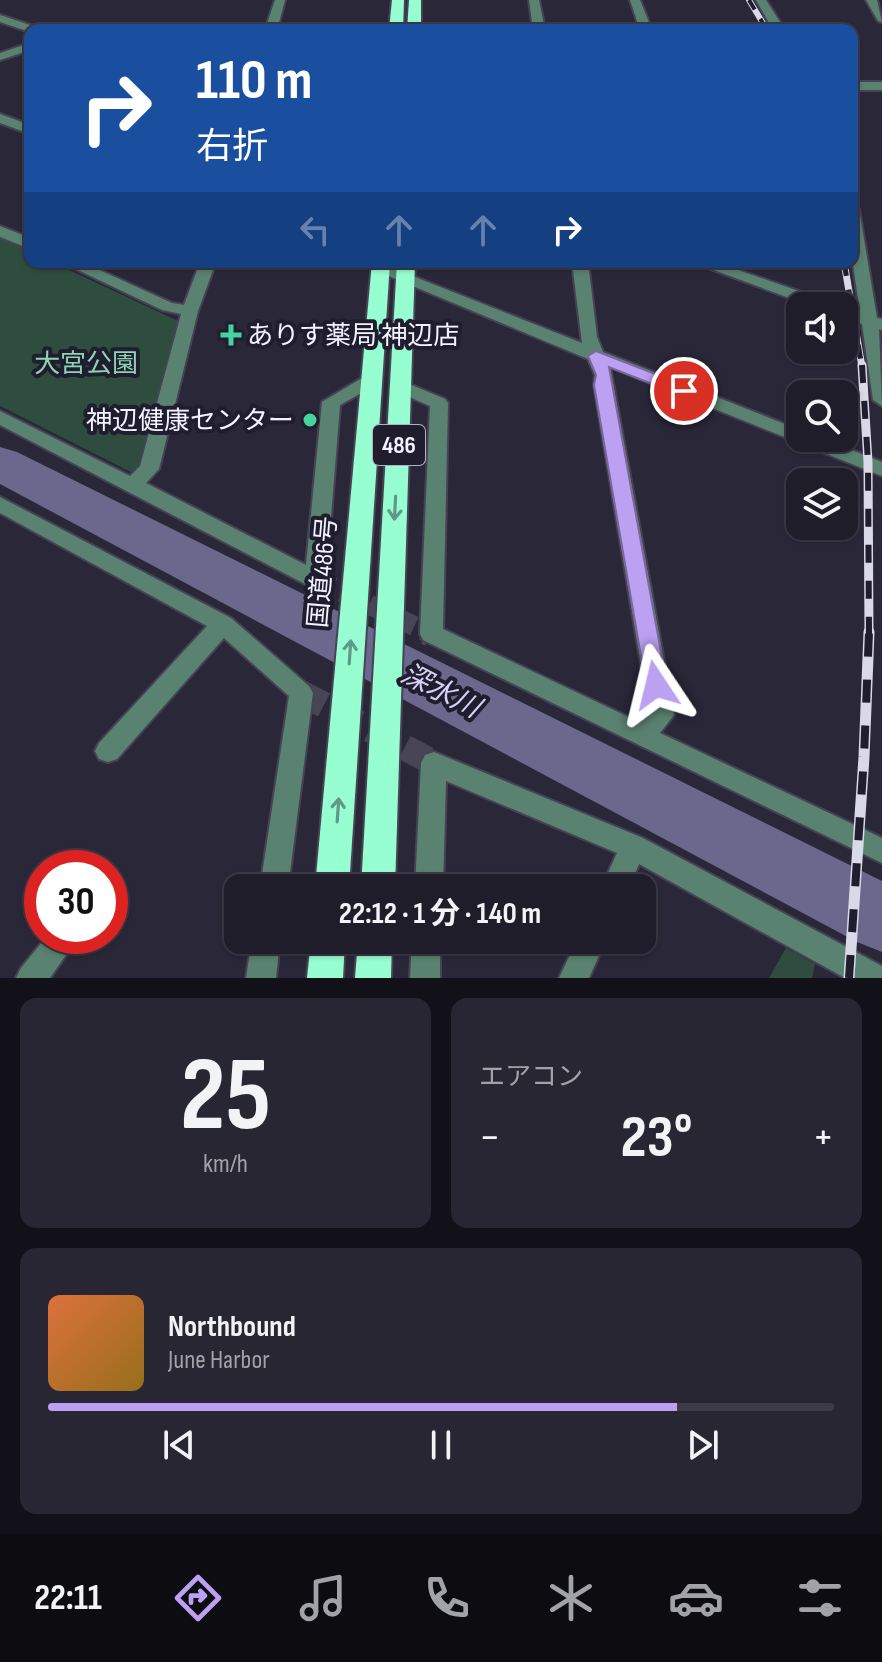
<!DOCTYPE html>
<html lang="ja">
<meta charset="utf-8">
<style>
:root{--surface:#201d2b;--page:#282633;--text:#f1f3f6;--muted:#a2a2a9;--line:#3d3b47;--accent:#bca0f2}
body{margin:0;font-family:"Sofia Sans Condensed","Noto Sans JP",sans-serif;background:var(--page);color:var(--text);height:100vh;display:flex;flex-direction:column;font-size:30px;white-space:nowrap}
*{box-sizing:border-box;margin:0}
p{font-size:26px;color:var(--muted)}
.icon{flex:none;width:44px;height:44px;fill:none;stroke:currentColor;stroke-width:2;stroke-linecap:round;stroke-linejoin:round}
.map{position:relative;height:978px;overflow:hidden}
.details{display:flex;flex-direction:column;gap:20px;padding:20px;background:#121018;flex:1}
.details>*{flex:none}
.top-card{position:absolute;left:24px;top:24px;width:834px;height:244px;border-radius:16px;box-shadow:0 2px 6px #0004,0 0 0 2px var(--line);background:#1a4fa0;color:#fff;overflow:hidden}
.fabs{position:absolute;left:786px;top:292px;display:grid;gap:16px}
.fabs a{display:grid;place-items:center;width:72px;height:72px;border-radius:16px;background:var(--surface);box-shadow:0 2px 6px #0004,0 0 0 2px var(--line);font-size:40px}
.speed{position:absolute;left:24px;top:850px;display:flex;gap:16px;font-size:40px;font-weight:700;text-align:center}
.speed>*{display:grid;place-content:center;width:104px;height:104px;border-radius:50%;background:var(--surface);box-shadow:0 2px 6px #0004,0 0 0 2px var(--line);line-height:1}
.speed .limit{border:12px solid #d22;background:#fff;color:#111}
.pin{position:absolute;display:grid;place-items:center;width:68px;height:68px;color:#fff;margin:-34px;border:4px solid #fff;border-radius:50%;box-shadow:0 2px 8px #0007}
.me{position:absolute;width:88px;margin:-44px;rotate:350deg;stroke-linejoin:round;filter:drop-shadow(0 0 6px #0008)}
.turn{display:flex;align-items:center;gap:28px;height:168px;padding:0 40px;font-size:36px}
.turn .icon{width:104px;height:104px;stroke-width:2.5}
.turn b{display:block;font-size:56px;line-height:68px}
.lanes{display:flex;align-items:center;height:76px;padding:0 40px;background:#0003;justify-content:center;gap:40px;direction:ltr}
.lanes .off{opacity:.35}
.big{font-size:60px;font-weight:700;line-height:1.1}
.details .card{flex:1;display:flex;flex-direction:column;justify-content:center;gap:12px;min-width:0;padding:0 28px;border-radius:16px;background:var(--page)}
.details .dial{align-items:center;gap:0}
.dial b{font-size:104px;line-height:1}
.song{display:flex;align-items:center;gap:24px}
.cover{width:96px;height:96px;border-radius:12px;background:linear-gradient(135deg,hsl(20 70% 55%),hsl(40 70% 35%))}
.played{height:8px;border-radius:4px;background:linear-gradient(90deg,var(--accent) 80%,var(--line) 80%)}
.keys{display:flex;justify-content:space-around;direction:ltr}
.heat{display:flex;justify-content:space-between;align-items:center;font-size:44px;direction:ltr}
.details .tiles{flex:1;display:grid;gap:20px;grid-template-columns:1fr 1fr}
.card:last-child{grid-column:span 2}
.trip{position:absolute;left:224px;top:874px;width:432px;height:80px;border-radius:16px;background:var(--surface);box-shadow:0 2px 6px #0004,0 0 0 2px var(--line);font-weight:700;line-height:80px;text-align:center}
.tabs{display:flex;height:128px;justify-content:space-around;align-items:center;background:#0d0c11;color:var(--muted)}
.tabs .icon{width:56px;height:56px}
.tabs .active{color:var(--accent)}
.tabs b{font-size:36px;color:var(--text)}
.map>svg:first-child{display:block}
.green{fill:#2f4d3f}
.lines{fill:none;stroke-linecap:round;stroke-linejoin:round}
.river{fill:#6c678c;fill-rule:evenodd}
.minor-tunnel-far1{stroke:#484557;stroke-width:20;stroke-dasharray:20 10;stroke-linecap:butt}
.minor-tunnel{stroke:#484557;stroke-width:26;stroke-dasharray:26 13;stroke-linecap:butt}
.minor-casing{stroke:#464355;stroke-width:4}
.highway-casing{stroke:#464355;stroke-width:4}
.minor{fill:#5a8270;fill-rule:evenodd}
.highway{fill:#96fed1;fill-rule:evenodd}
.rail-far3-casing{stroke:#dad9e7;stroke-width:6}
.rail-far2-casing{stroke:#dad9e7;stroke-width:7}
.rail-far1-casing{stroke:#dad9e7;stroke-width:9}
.rail-casing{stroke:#dad9e7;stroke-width:11}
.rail-far3{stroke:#201d2f;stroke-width:4;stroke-dasharray:11;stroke-linecap:butt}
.rail-far2{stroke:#201d2f;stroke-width:5;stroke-dasharray:14;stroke-linecap:butt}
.rail-far1{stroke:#201d2f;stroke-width:6;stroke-dasharray:18;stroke-linecap:butt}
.rail{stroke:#201d2f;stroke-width:8;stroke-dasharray:23;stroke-linecap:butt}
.oneway{stroke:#619988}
.route{fill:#bca0f2;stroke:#7a689d;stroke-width:2}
.poi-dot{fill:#44d4a0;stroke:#201d2f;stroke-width:3}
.labels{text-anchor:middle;stroke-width:8;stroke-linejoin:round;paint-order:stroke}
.shield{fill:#201d2f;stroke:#b4b2c1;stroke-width:2}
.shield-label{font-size:24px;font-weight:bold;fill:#f3f2ff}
.poi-label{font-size:26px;fill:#f3f2ff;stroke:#201d2f;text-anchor:start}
.park-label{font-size:26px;fill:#8cd4b4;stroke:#201d2f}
.street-label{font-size:26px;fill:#f3f2ff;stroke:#201d2f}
.water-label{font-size:28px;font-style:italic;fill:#d5d0f6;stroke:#201d2f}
</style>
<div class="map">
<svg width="882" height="978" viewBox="0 0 882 978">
<rect width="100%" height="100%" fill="#2a2739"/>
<!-- green -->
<g class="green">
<polygon points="0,237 30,251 30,262 52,262 178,321 140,466 131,472 0,406"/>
<polygon points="786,948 815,964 812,978 769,978"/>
</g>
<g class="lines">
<!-- river -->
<polygon class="river" points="0,447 17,452 882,881 882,952 857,942 0,484"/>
<!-- minor-tunnel-far1 -->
<polyline class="minor-tunnel-far1" points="315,579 431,634"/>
<!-- minor-tunnel -->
<g class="minor-tunnel">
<polyline points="427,632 431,634"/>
<polyline points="301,693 434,763"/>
</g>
<!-- minor casing -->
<g class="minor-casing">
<g id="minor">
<polygon points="275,0 285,0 277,30 265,30"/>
<polygon points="529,0 539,0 545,30 533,30"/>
<polygon points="630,0 640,0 652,30 640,30"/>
<polygon points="756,0 766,0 785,30 773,30"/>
<polygon points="866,0 877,0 882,22 878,21"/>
<polygon points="0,15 39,28 41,30 30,32 0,22"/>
<polygon points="30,43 30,50 0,60 0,53"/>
<rect x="852" y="82" width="30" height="8"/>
<polygon points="0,114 30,125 30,134 0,123"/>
<polygon points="852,205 859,209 877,318 882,319 882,330 879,329 882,406 873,400 862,324 844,318 844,307 860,312 852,258"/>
<polygon points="0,226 30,238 30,249 0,237"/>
<polygon points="61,262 82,262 172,303 184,305 200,262 216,262 198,311 159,469 146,483 306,565 322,402 367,375 379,375 382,379 379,383 340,405 326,579 323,585 307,585 0,425 0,411 130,476 140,466 181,314 162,310"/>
<polygon points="355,262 377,262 582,343 572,262 588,262 597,337 603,352 800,430 800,438 821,438 882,462 882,476 610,367 674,715 660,733 882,838 882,863 423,640 420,634 430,406 396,391 393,387 402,381 445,399 448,403 443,629 639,722 649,712 594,385 595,375 588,359"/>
<polygon points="692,262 715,262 833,303 835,306 811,306"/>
<polygon points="0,497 231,618 309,686 313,693 288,888 260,888 289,696 224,638 117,759 108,762 99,759 95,751 99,743 207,626 0,513"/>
<polygon points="434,752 643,838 882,966 882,978 845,978 639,864 629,888 601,888 617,853 446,781 443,888 415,888 421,763 425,755"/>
<polygon points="47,936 79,936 50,978 16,978 21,968"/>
<polygon points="252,940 280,940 276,978 246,978"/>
<polygon points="412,940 440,940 440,978 410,978"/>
<polygon points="577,940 606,940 589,978 559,978"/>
</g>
</g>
<!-- highway casing -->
<g class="highway-casing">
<g id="highway">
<polygon points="392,0 404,0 403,30 389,30"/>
<polygon points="409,0 421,0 421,30 407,30"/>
<polygon points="372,262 390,262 349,888 315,888"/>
<polygon points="397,262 415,262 395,888 361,888"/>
<polygon points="311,940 345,940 343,978 307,978"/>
<polygon points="358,940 392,940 391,978 355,978"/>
</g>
</g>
<!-- minor -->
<use href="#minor" class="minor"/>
<!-- highway -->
<use href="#highway" class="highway"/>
<!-- rail-far3 casing -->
<g class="rail-far3-casing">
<polyline id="rail-far3" points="749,0 767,30"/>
</g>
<!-- rail-far2 casing -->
<g class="rail-far2-casing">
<polyline id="rail-far2" points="844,262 862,367"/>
</g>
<!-- rail-far1 casing -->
<g class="rail-far1-casing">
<polyline id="rail-far1" points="862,365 868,462 869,634"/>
</g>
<!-- rail casing -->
<g class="rail-casing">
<polyline id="rail" points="849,978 864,757 869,632"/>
</g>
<!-- rail-far3 -->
<use href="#rail-far3" class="rail-far3"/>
<!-- rail-far2 -->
<use href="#rail-far2" class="rail-far2"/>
<!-- rail-far1 -->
<use href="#rail-far1" class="rail-far1"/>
<!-- rail -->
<use href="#rail" class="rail"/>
</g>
<!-- one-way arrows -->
<defs><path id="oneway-shaft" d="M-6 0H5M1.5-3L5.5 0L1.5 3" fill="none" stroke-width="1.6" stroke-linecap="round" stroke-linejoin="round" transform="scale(2)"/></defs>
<g class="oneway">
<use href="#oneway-shaft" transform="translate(395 508) rotate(93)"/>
<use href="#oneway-shaft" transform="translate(350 652) rotate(-86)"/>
<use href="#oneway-shaft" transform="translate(338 810) rotate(-86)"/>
</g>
<!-- route -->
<polygon class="route" points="596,351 689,387 692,391 689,394 678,394 609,367 667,685 664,691 656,693 649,691 646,685 594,385 596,375 588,356"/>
<!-- markers -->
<g class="poi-dot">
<path d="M227 323h8v8h8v8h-8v8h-8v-8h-8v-8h8z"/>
<circle cx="310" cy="420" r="8"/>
</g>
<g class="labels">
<!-- shield labels -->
<rect class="shield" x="373" y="425" width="52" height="40" rx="6"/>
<g class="shield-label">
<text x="399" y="453">486</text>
</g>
<!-- poi labels -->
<g class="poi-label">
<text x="247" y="344">ありす薬局 神辺店</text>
<text x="294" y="429" text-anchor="end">神辺健康センター</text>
</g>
<!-- park labels -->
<g class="park-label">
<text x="86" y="372">大宮公園</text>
</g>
<!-- street labels -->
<g class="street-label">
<text transform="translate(322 572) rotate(-85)" y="9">国道486号</text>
</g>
<!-- water labels -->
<g class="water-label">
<text transform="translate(441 690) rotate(27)" y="10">深水川</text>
</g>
</g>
</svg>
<div class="fabs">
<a><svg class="icon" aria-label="sound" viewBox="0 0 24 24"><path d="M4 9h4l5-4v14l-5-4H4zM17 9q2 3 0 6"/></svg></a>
<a><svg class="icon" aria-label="search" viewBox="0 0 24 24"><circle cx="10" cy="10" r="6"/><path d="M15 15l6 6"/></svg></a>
<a><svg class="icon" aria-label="layers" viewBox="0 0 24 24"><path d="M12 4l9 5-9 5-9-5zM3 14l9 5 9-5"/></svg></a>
</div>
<div class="speed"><div class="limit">30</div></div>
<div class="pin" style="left:684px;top:391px;background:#d93025"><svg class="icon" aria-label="arrive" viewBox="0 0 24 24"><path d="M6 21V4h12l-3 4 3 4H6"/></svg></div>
<svg class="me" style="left:656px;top:685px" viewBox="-20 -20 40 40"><path d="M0-17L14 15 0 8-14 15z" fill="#bca0f2" stroke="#fff" stroke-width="4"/></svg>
<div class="trip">22:12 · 1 分 · 140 m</div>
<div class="top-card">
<div class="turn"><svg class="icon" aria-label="right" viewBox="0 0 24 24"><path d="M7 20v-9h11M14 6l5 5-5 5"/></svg><div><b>110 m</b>右折</div></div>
<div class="lanes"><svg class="icon off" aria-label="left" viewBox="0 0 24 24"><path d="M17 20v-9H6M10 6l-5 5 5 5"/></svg><svg class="icon off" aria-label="ahead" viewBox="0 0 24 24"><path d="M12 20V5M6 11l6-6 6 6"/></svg><svg class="icon off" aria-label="ahead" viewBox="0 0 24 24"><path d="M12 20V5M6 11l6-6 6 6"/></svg><svg class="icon" aria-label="right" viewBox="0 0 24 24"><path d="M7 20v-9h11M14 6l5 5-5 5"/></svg></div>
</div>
</div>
<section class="details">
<div class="tiles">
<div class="card dial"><b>25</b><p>km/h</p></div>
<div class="card"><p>エアコン</p>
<div class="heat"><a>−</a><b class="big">23°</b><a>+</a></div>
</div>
<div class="card">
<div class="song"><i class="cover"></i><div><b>Northbound</b><p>June Harbor</p></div></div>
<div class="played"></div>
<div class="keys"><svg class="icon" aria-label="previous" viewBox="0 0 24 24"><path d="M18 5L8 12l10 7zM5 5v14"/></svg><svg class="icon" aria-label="pause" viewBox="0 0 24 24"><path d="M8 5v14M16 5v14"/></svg><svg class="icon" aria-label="next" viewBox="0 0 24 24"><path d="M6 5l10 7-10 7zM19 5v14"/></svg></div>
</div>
</div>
</section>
<nav class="tabs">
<b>22:11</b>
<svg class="icon active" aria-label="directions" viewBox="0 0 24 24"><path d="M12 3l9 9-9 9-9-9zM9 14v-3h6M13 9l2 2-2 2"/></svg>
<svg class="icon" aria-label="music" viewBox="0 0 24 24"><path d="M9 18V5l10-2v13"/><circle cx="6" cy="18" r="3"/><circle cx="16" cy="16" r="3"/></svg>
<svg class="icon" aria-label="phone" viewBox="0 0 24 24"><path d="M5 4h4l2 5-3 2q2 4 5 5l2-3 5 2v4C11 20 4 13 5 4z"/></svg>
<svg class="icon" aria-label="climate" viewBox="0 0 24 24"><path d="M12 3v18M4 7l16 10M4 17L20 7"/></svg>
<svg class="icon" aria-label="car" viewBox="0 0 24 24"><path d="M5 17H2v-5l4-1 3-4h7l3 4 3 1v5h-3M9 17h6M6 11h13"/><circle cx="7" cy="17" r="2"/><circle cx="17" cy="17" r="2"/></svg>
<svg class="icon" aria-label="filters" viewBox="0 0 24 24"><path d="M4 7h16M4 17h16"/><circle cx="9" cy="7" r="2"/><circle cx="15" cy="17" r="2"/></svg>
</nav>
